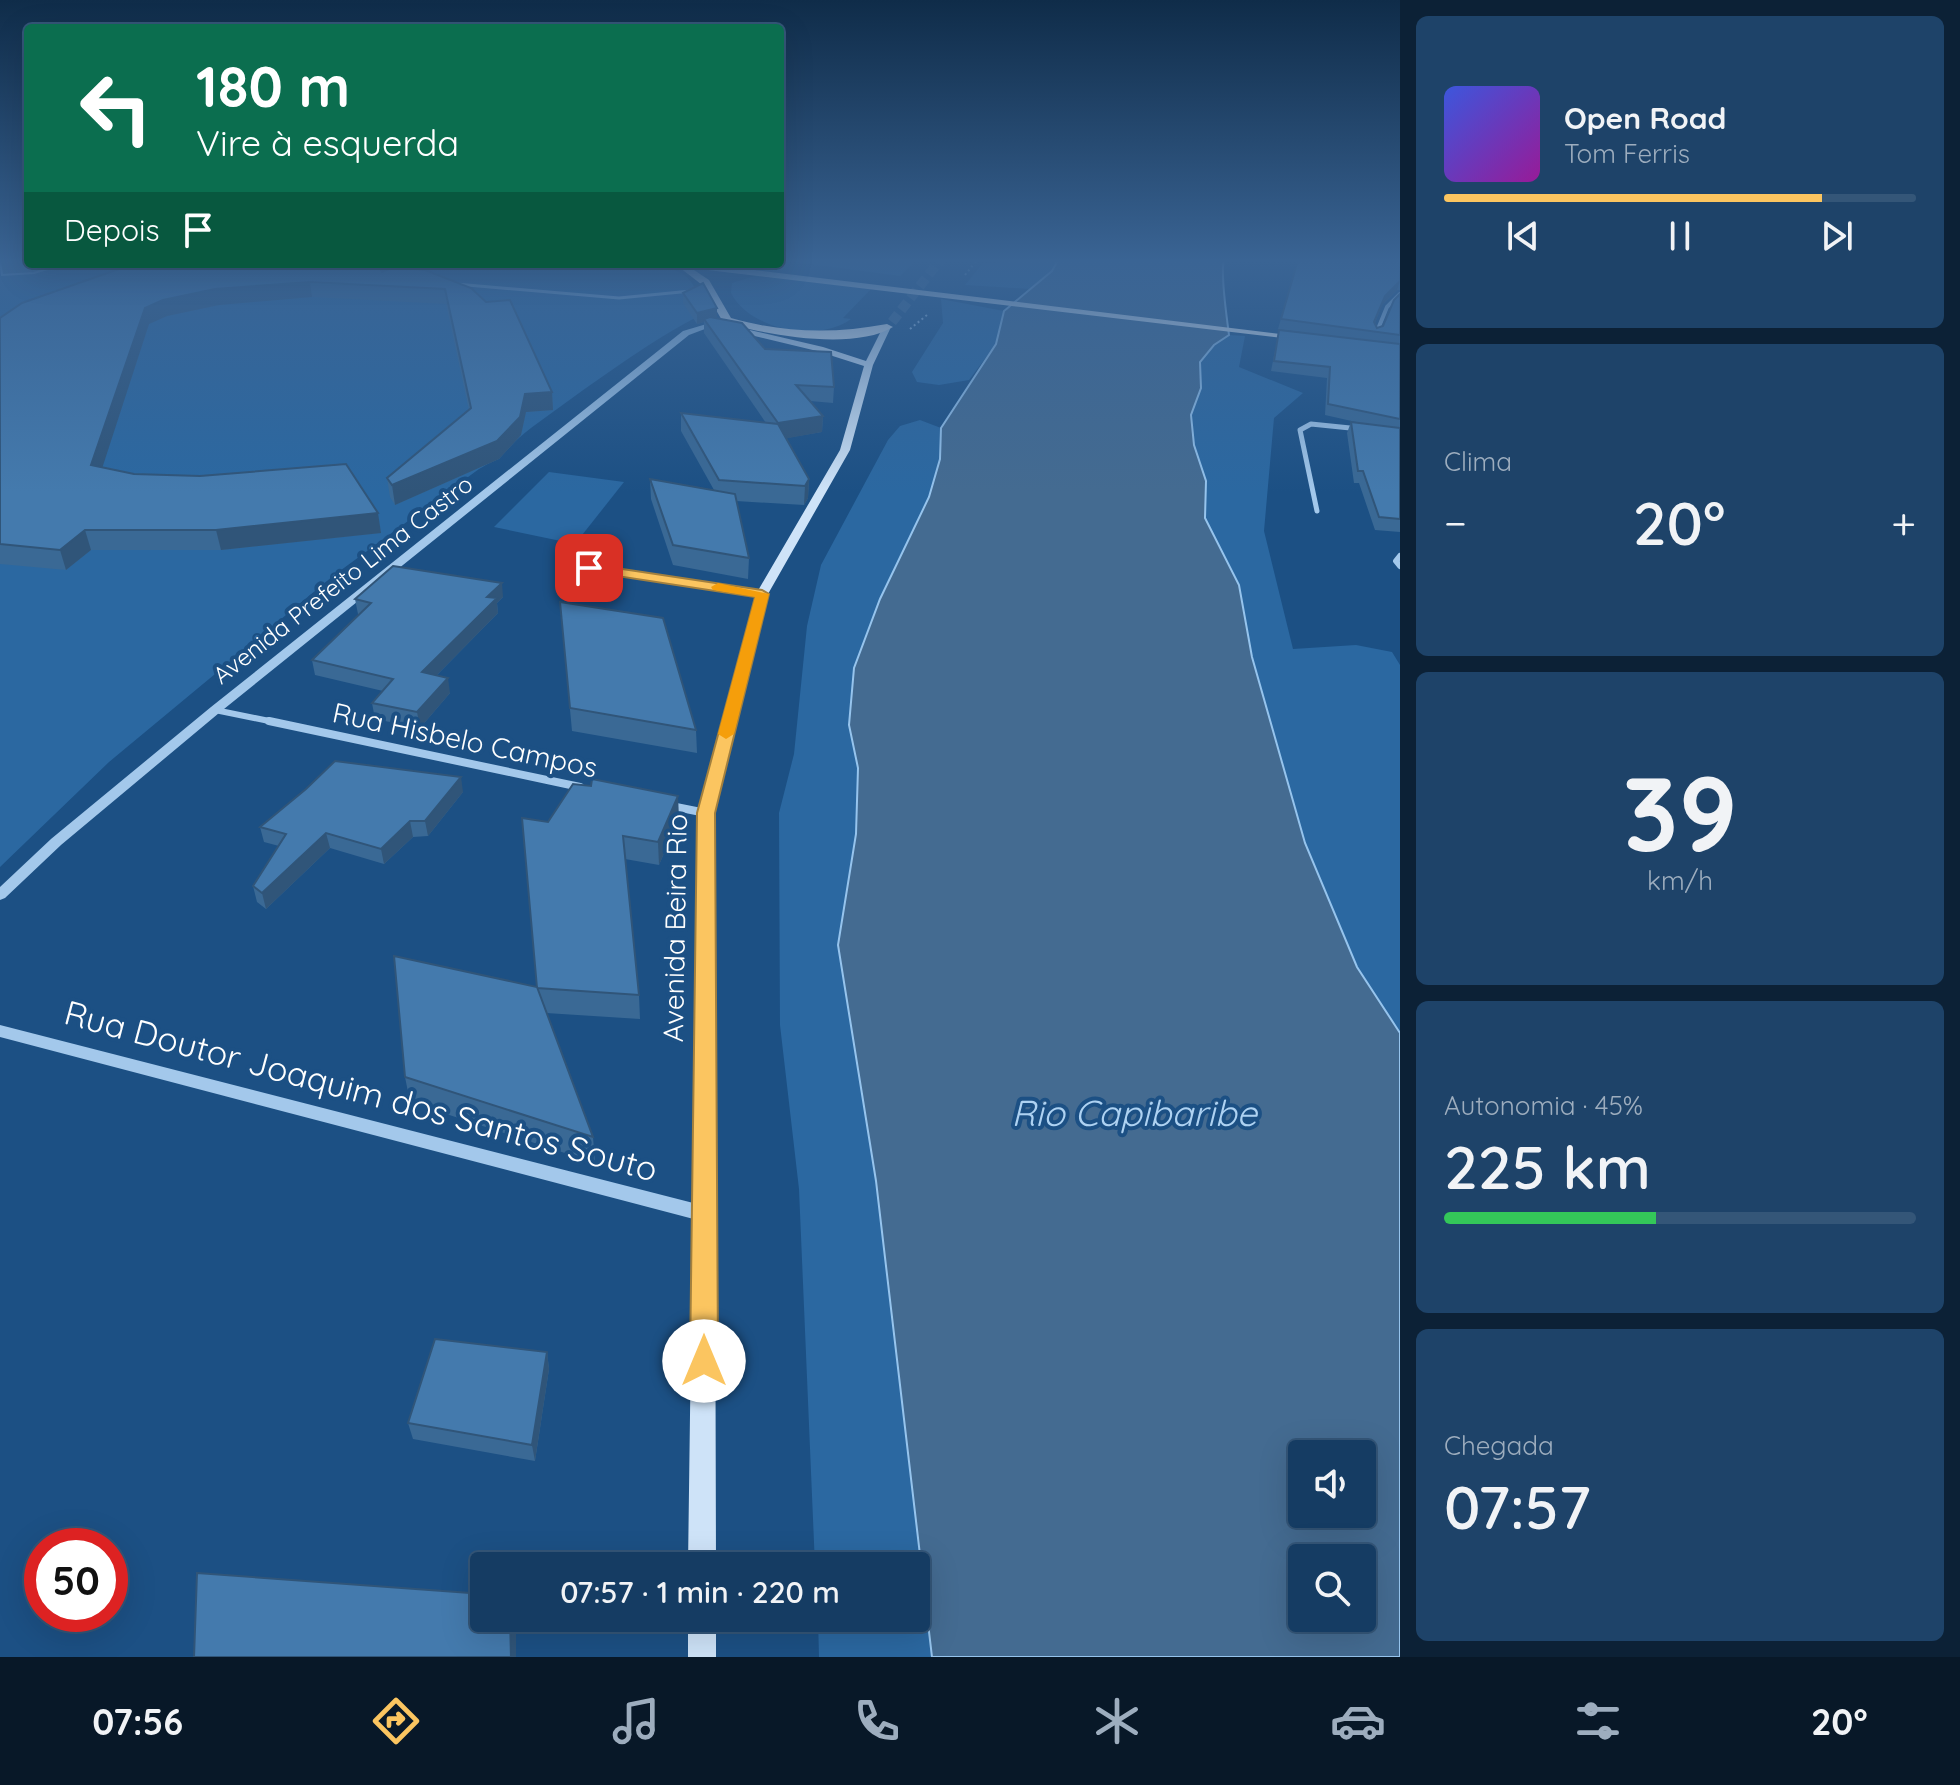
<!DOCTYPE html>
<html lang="pt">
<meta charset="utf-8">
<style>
:root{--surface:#153c63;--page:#1e4369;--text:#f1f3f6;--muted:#9dadbe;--line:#345678;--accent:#fbc560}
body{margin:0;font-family:Quicksand,sans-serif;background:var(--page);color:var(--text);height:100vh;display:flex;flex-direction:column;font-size:30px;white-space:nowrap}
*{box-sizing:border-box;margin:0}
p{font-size:26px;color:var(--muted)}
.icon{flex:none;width:44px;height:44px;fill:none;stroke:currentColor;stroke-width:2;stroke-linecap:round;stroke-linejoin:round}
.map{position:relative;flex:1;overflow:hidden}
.panel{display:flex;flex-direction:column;gap:16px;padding:16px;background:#0c2136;width:560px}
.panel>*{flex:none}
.hud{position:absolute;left:24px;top:24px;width:760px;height:244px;border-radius:8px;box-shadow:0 8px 32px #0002,0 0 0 2px var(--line);background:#0b6e4f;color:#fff;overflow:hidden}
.buttons{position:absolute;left:1288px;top:1440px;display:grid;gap:16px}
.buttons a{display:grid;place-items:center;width:88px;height:88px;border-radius:8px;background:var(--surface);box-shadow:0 8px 32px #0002,0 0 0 2px var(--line);font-size:40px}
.speed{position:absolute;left:24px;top:1528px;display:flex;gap:16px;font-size:40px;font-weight:700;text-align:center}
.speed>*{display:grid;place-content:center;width:104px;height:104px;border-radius:50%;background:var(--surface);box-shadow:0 8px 32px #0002,0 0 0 2px var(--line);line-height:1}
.speed .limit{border:12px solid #d22;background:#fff;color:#111}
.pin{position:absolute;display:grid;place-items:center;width:68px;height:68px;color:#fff;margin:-34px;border-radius:16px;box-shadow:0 4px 12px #0006}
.me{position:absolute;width:88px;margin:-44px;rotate:0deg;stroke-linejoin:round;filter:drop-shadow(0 0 6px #0008)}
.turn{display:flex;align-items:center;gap:28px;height:168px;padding:0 40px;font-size:36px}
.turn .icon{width:104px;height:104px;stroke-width:2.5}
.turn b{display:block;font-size:56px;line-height:68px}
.then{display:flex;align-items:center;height:76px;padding:0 40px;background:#0003;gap:16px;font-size:30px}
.big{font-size:60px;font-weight:600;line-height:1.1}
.panel .card{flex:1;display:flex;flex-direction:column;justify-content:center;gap:12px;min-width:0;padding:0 28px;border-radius:12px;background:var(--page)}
.panel .dial{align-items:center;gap:0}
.dial b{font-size:104px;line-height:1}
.song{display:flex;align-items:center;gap:24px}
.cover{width:96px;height:96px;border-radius:12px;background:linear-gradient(135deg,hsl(230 70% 55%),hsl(300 70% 35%))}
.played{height:8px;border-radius:4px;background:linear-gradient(90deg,var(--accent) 80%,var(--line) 80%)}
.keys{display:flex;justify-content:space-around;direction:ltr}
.heat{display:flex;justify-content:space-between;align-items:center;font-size:44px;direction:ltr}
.charge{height:12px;border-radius:6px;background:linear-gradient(90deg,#34c759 45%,var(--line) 0)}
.trip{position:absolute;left:470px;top:1552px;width:460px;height:80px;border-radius:8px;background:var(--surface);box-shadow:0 8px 32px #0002,0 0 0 2px var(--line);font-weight:600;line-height:80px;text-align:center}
.tabs{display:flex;height:128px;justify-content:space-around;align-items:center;background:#081828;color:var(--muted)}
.tabs .icon{width:56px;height:56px}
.tabs .selected{color:var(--accent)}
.tabs b{font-size:36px;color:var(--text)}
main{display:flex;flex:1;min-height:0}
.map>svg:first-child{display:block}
.green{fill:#2b68a1}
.water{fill:#446b91;stroke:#96c4ed;stroke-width:2;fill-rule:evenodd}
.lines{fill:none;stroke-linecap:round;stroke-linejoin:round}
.primary-tunnel{stroke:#3e6a96;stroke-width:10;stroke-dasharray:10 5;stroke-linecap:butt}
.path{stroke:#a3c8eb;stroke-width:2;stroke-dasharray:2 3;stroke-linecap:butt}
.service{stroke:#a3c8eb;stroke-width:3}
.minor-far3{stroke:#a3c8eb;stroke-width:4}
.minor-far2{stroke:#a3c8eb;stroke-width:5}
.minor-far1{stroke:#a3c8eb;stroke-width:6}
.minor{stroke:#a3c8eb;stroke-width:8}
.tertiary{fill:#a3c8eb;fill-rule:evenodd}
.secondary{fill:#cee3f8;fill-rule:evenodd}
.trunk{fill:#f3f8fe;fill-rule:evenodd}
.wall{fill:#3a6995}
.shaded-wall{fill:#305579}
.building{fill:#447aad;stroke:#305579;stroke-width:2}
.route{fill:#fbc560;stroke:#a3803e;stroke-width:2}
.slow{fill:#f59e0b}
.labels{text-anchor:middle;stroke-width:8;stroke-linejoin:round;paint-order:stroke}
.far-street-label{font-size:24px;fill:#fff;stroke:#1c5084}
.street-label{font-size:28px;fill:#fff;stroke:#1c5084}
.near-street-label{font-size:34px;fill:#fff;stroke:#1c5084}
.near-water-label{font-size:36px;font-style:italic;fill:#aed2f2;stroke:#1c5084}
</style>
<main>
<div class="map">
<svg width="1400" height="1657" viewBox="0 0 1400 1657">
<rect width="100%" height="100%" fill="#1c5084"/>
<!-- green -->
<g class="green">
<path d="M0 260H28V264H642C686 271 689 270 706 312 644 344 588 387 531 428 512 442 501 458 479 469L333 576 109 762 0 867Z"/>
<polygon points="780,260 916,260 900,276"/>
<polygon points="1058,260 1052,271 1031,289 965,285 983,263"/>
<path d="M755 276 764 277 871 289 843 318 851 319C818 343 750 330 731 293L732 283Z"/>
<polygon points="941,299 1004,311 996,344 969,380 939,385 917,382 912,372 943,323"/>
<polygon points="1229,335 1245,336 1239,367 1303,393 1274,418 1264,531 1293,649 1356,645 1392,652 1400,665 1400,1033 1357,967 1305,843 1252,657 1239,585 1205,518 1206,481 1194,445 1191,415 1201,388 1200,362 1214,345"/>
<polygon points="920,420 941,428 940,459 929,497 880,599 854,668 849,725 858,768 856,834 838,945 876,1181 932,1657 819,1657 818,1618 916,1618 916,1566 815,1566 799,1189 780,1025 779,813 794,754 807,626 821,565 888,440 900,426"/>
<polygon points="549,472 624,482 575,544 494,527"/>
</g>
<!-- water -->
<g class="water">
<polygon points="0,260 28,260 28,264 64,264 34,273 2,275"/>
<path d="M1058 260H1224C1220 274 1227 318 1229 335L1214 345 1200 362 1201 388 1191 415 1194 445 1206 481 1205 518 1239 585 1252 657 1305 843 1357 967 1400 1033V1657H932L876 1181 838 945 856 834 858 768 849 725 854 668 880 599 929 497 940 459 941 428 996 344 1004 311 1052 271ZM1302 1454H1362V1514H1302ZM1302 1558H1362V1618H1302Z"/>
</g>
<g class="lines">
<!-- primary-tunnel -->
<polyline class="primary-tunnel" points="892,322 940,260"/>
<!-- path -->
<g class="path">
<polyline points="965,275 977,260"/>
<polyline points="910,329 927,315"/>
</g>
<!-- service -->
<polyline class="service" points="456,284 619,298 691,291"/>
<!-- minor-far3 -->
<polyline class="minor-far3" points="1376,334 1387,307 1400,294"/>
<!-- minor-far2 -->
<polyline class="minor-far2" points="1317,511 1300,430 1311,424 1360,429"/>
<!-- minor-far1 -->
<g class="minor-far1">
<polyline points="1400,556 1396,561 1400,566"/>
<polyline points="589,568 762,594"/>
<polyline points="215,710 279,723"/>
</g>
<!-- minor -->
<g class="minor">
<polyline points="269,721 580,787"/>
<polyline points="671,806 706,813"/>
</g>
<!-- tertiary -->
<g class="tertiary">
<polygon points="720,320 726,321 689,335 219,713 61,845 5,898 0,900 0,887 51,839 211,707 683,331"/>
<polygon points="0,1025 705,1206 712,1208 715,1214 712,1220 705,1222 0,1037"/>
</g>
<!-- secondary -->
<g class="secondary">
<polygon points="728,325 823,347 866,361 884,325 891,327 873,365 850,450 768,594 714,813 716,1566 688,1566 698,813 756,594 840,450 864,366 817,351 725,329"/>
<rect x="688" y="1618" width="28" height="39"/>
</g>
<!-- trunk -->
<path class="trunk" d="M675 264H705L1313 338 1307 341 691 268 709 280 731 318C784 333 833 334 887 324L893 327C854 351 765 335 723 322L701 284Z"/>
</g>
<!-- wall -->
<g class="wall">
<polygon points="1298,260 1400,260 1400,290 1397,290 1382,305 1375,323 1377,328 1383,326 1400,294 1400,532 1375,530 1359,483 1354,483 1347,433 1351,422 1365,424 1325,415 1327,378 1271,371 1279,330 1344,338 1278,329"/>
<polygon points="133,264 440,264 427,271 552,392 553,410 526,412 521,435 499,459 395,505 390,497 387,478 469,410 446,304 312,297 219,305 167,316 149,324 102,467 381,533 221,550 91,550 66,570 0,564 0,318"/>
<polygon points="683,293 717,318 765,349 834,387 833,403 810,401 823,416 822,432 786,438 809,479 808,498 804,505 736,501 749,558 748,579 673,565 651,499 650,479 714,490 681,431 681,413 766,423 704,333 704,322 697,324 683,303"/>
<polygon points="503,597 497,603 498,613 437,675 450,693 420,728 375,719 372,703 383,691 315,675 312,660 360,614 358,614 355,599"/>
<polygon points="560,602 696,730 697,753 572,731"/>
<polygon points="463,792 428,836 413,837 384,864 330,848 266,909 257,902 253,886 279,846 264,842 260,827"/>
<polygon points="679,818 659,865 625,859 639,995 640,1019 546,1013 593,1137 595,1163 410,1102 405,1077 537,987 548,822"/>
<polygon points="547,1352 549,1369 535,1461 413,1439 408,1423"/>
</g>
<!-- shaded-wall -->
<g class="shaded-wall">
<polygon points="392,264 409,264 409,265 393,273"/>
<polygon points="417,264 440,264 419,275"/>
<polygon points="1400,281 1397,290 1382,305 1371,332 1385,296"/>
<polygon points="310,282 312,297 219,305 167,316 149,324 97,484 91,465 145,308 163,300 215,289"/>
<polygon points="717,308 717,318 704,319 704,322 697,324 697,313"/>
<polygon points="552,392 553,410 526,412 521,435 499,459 395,505 392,485 525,394"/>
<polygon points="823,416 822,432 778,440 778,423"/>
<polygon points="809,479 808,498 804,505 805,486"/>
<polygon points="378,513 381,533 221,550 216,530"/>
<polygon points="85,530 91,550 66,570 60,550"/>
<polygon points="502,583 503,597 497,603 498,613 425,687 422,672 487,597"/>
<polygon points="448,678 450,693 420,728 417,712"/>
<polygon points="461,777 463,792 428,836 425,821"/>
<polygon points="678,796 679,818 659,865 658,842"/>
<polygon points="410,821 413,837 384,864 381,849"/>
<polygon points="326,833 330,848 266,909 262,893"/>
<polygon points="547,1352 549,1369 535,1461 532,1445"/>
<polygon points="510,1618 514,1618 516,1625 516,1657 511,1657"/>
</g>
<!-- building -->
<g class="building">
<polygon points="1298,260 1400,260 1400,281 1385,296 1374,322 1377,328 1383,326 1394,300 1400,294 1400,335 1281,319"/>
<polygon points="133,264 356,264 379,266 382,272 393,267 425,270 471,288 486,302 510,300 552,392 525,394 520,417 497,441 392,485 387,478 471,408 445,289 310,282 215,289 163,300 145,308 91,465 134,474 200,476 346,464 378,513 216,530 85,530 60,550 0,544 0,318 22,303"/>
<polygon points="703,283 717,308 697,313 683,293"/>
<polygon points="710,317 742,323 765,349 831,352 834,387 796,385 823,416 778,423 704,319"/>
<polygon points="1279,330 1400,344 1400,419 1328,404 1330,367 1274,361"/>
<polygon points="681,413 778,424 809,479 805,486 719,480"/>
<polygon points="1351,422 1400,428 1400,519 1379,517 1363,471 1358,471"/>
<polygon points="650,479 735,494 749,558 673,545"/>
<polygon points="393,566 502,583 487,597 497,598 422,672 448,678 417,712 372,703 393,679 312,660 371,603 355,599"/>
<polygon points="560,602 663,618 696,730 570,708"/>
<polygon points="335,761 461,777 425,821 410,821 381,849 326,833 262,893 253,886 286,834 260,827 306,789"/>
<polygon points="592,779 678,796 658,842 623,836 639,995 537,988 522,818 548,822 573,784 591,786"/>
<polygon points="394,956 537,987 593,1137 405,1077"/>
<polygon points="435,1339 547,1352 532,1445 408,1423"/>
<polygon points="197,1573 484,1594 484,1618 510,1618 511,1657 194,1657"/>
</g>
<!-- sky -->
<linearGradient id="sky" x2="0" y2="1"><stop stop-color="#0f2c49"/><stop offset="0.53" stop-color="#3a6494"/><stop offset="1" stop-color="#3a6494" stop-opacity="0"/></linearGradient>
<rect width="1400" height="492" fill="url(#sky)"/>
<!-- route -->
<polygon class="route" points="589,564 762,590 769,594 715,813 718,1361 714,1370 704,1374 694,1370 690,1361 697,813 755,597 584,571 584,566"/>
<!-- slow -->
<polygon class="slow" points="718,583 769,594 734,734 726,739 718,734 755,597 713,590 711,587"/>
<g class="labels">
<!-- far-street labels -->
<g class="far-street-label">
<text transform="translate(343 580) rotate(-38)" y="8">Avenida Prefeito Lima Castro</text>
</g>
<!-- street labels -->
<g class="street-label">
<text transform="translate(465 740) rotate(12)" y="10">Rua Hisbelo Campos</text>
<text transform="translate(675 928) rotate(-89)" y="10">Avenida Beira Rio</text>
</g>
<!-- near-street labels -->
<g class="near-street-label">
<text transform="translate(361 1091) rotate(15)" y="12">Rua Doutor Joaquim dos Santos Souto</text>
</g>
<!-- near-water labels -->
<g class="near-water-label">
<text x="1134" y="1126">Rio Capibaribe</text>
</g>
</g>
</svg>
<div class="buttons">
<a><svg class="icon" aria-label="sound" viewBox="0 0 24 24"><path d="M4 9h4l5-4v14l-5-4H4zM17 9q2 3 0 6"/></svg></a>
<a><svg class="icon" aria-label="search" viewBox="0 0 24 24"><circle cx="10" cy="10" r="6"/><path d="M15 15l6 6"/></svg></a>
</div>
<div class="speed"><div class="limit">50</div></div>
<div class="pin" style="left:589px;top:568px;background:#d93025"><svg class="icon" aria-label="arrive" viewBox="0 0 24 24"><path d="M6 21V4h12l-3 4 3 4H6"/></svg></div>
<svg class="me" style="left:704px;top:1361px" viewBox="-20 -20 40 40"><circle r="19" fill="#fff"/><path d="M0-13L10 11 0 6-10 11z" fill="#fbc560"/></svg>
<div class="trip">07:57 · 1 min · 220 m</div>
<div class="hud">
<div class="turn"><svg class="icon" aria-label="left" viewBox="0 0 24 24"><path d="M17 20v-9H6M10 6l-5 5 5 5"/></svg><div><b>180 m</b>Vire à esquerda</div></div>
<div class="then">Depois<svg class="icon" aria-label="arrive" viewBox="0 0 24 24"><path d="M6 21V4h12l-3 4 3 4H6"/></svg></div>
</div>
</div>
<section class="panel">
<div class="card">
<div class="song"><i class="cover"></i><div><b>Open Road</b><p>Tom Ferris</p></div></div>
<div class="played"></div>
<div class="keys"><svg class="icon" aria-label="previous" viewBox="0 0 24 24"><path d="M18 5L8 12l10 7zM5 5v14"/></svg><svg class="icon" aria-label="pause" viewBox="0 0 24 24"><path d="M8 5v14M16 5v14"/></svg><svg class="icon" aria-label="next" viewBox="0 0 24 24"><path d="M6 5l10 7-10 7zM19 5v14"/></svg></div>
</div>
<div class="card"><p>Clima</p>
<div class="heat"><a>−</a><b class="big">20°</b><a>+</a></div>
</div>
<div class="card dial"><b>39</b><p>km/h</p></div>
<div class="card"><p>Autonomia · 45%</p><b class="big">225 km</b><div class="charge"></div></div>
<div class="card"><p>Chegada</p><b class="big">07:57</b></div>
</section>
</main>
<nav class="tabs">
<b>07:56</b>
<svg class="icon selected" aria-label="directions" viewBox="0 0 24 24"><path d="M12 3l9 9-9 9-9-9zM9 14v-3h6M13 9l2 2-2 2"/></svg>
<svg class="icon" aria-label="music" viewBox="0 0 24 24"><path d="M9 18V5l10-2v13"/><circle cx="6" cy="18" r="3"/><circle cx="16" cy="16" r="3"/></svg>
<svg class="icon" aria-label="phone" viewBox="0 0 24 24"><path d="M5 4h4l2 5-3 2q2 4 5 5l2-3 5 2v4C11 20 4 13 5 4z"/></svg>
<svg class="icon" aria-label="climate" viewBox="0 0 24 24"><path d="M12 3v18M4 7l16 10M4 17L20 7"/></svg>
<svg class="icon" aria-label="car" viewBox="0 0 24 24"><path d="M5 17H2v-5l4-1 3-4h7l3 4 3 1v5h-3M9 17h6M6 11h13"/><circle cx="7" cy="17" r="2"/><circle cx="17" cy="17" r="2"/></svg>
<svg class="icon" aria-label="filters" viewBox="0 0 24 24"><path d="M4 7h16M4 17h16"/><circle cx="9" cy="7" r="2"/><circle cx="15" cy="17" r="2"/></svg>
<b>20°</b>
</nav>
